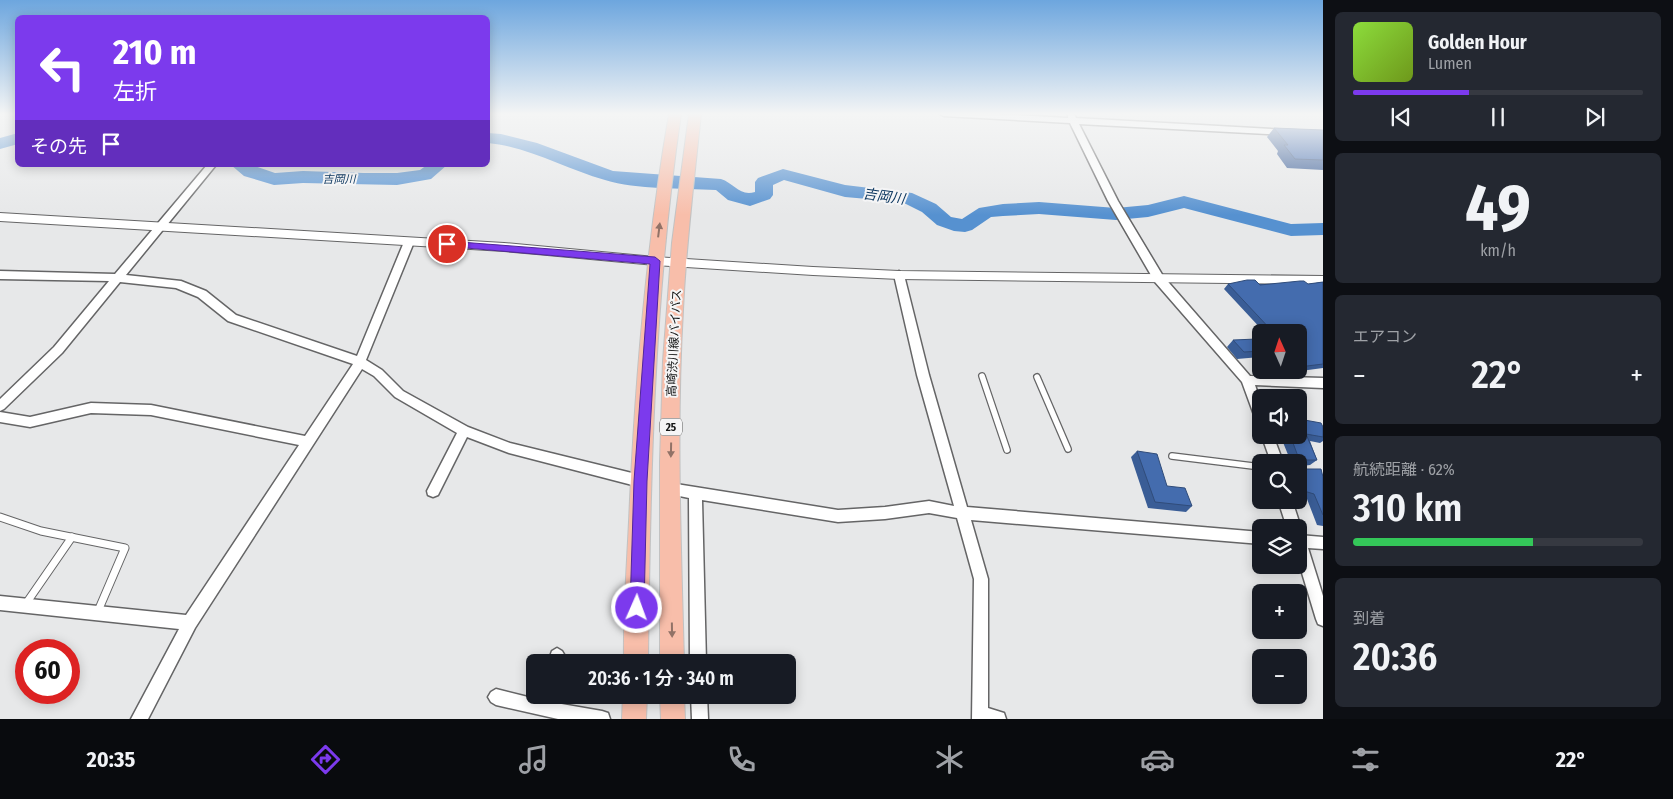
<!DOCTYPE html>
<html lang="ja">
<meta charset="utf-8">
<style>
:root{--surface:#171b24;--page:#242831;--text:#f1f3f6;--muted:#9ea1a6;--line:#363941;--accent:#7c3aed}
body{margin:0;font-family:"Fira Sans Condensed","Noto Sans JP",sans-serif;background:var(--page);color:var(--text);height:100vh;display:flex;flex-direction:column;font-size:19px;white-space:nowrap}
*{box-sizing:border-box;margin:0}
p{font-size:16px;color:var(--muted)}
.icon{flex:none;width:28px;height:28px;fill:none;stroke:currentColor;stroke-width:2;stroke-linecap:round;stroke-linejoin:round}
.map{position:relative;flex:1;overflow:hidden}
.side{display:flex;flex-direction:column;gap:12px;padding:12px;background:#0d0f14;width:350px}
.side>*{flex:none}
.guide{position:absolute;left:15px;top:15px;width:475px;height:152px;border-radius:8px;box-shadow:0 2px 12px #0003;background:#7c3aed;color:#fff;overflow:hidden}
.needle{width:32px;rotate:357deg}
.buttons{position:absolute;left:1252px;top:324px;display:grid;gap:10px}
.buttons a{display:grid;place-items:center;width:55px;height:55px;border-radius:8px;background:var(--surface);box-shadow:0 2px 12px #0003;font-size:25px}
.speed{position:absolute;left:15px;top:639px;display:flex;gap:10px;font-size:25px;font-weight:700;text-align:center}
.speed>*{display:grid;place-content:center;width:65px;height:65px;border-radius:50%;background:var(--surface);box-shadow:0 2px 12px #0003;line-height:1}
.speed .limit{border:8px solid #d22;background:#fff;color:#111}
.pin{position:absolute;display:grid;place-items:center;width:42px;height:42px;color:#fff;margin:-21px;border:2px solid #fff;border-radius:50%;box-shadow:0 1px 5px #0007}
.me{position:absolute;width:55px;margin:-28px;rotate:2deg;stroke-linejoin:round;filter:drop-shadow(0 0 4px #0008)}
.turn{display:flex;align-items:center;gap:18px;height:105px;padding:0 15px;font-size:22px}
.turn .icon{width:65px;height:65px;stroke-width:2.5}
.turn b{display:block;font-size:35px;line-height:42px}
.then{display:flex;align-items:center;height:48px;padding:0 15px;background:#0003;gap:10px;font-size:19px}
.big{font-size:38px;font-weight:600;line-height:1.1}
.side .widget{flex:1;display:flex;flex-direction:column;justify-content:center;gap:8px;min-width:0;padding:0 18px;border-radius:8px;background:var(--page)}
.side .dial{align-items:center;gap:0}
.dial b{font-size:65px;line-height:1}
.song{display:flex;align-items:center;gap:15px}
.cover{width:60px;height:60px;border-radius:8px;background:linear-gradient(135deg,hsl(90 70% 55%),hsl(80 70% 35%))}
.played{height:5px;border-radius:2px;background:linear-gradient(90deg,var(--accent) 40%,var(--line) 40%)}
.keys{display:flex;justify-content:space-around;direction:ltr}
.heat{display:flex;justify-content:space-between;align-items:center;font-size:28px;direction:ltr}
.charge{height:8px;border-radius:4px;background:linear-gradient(90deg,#34c759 62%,var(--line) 0)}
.trip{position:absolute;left:526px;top:654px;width:270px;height:50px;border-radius:8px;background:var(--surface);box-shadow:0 2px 12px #0003;font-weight:600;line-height:50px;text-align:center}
.tabs{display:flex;height:80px;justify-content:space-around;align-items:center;background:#090b0e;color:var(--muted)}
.tabs .icon{width:35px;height:35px}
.tabs .on{color:var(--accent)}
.tabs b{font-size:22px;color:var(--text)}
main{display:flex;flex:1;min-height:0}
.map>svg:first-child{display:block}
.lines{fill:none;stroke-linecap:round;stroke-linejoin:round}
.river{fill:#5691d0;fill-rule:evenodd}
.service-far1-casing{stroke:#656566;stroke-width:8}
.service-casing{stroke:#656566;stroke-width:9}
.minor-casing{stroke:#656566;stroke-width:3}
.tertiary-casing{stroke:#656566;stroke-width:2}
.primary-casing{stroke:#c2c2c2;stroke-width:2}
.service-far1{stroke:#fff;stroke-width:5.5}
.service{stroke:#fff;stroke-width:7}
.minor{fill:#fff;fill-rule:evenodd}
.tertiary{fill:#fff;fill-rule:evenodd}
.primary{fill:#f8beaa;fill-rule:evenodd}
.wall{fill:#3a5d96}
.building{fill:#446cae;stroke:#304c7a}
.oneway{fill:#917267}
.route{fill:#7c3aed;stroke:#51269a}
.labels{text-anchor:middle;stroke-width:4;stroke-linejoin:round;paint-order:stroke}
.far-water-label{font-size:11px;font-style:italic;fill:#0b365f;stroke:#f5f5f6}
.shield{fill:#f5f5f6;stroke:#585858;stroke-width:1}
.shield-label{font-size:11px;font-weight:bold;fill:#141515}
.street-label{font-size:12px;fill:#141515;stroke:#f5f5f6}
.water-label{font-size:14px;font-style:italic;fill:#0b365f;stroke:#f5f5f6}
</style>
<main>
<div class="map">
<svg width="1323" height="719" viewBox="0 0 1323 719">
<rect width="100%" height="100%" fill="#e7e8e9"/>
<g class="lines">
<!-- river -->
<g class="river">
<polygon points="18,133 18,144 0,149 0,138"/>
<path d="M488 133 501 134 537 143 613 171 721 179C734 183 740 197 755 192V182L758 178 783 169 845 185 912 193 936 204 951 217 962 219 979 208 1003 204 1039 202 1116 208 1148 205 1184 196 1291 224 1323 223V235L1291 236 1184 208 1148 217 1116 220 1039 214 1003 216 991 217 972 230 965 232 954 231 937 225 922 212 902 202 845 197 784 180 773 185V195L770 199 750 206 728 200 716 190C682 188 637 190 605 180 565 169 529 147 488 143Z"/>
<polygon points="231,165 252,165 275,173 303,171 364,173 397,173 420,170 427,165 447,165 431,179 397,185 303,183 274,185 244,176"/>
</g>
<!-- service-far1 casing -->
<g class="service-far1-casing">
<g id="service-far1">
<polyline points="982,376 1007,450"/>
<polyline points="1037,377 1068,449"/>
<polyline points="1172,456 1261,467"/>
</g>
</g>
<!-- service casing -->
<g class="service-casing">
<g id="service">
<polyline points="0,517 41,531 125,548 98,611"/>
<polyline points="25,605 72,537"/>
</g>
</g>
<!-- minor casing -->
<g class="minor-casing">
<g id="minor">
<polygon points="940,114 997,114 1068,118 1068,114 1074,114 1076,118 1289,130 1289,134 1286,135 1079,124 1118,201 1163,276 1250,376 1323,378 1323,388 1255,385 1261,403 1261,424 1257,423 1242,382 1155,282 1108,201 1070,123 944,116"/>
<polygon points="207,165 216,165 126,275 181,281 206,291 236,315 357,356 404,242 409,239 412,240 414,242 366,360 382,370 403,391 468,427 510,443 640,475 645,477 646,481 645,485 640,487 509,453 467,437 438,495 433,497 428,495 427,491 457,433 395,397 374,376 362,369 195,628 148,719 131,719 179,629 0,610 0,596 186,615 299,445 151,415 91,413 30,427 0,422 0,412 30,417 91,403 151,405 305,436 353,364 228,321 198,297 176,288 120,282 62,353 4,409 0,411 0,399 54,347 109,281 0,279 0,271 115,274"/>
<polygon points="899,271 904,275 929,375 967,507 1261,532 1261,544 971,520 988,579 988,708 1004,713 1006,719 972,719 974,579 957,518 929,513 885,519 838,522 702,500 706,662 690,662 689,498 665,493 664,489 665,485 670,483 838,510 885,507 929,501 954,506 917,375 894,275"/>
<polygon points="1261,434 1273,435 1283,462 1271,462"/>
<polygon points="1278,500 1292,500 1301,528 1299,532 1299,528 1287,528"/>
<polygon points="1299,535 1323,537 1323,549 1308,548 1323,596 1323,626 1318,624 1316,619 1299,563"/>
<polygon points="557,648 562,651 565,656 562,662 548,662 552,651"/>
<polygon points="496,689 536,699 537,695 553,695 550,702 602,711 608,713 610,719 558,719 496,705 491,702 488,697 491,692"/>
<polygon points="691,695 707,695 708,719 692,719"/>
</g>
</g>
<!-- tertiary casing -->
<g class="tertiary-casing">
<polygon id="tertiary" points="0,213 504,243 655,257 813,267 899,271 1323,276 1323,284 899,279 813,275 655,265 504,251 0,221"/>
</g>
<!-- primary casing -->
<g class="primary-casing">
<g id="primary">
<path d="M669 114H681C654 296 650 479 648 662H624C623 609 628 553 630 499 636 370 647 242 669 114Z"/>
<path d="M689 114H701C694 180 686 245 683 310 676 427 681 545 684 662H660V462L663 361 672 243Z"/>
<polygon points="623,695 647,695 646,719 622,719"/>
<polygon points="660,695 684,695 685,719 661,719"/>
</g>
</g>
<!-- service-far1 -->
<use href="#service-far1" class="service-far1"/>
<!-- service -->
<use href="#service" class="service"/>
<!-- minor -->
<use href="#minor" class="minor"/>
<!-- tertiary -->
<use href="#tertiary" class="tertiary"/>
<!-- primary -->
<use href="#primary" class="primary"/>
</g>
<!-- wall -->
<g class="wall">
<polygon points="1274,128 1323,130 1323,170 1287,168 1277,154 1278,151 1267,137"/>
<polygon points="1323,282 1323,368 1293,372 1292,370 1299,370 1299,332 1264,332 1224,289 1228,284 1308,284"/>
<polygon points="1233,340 1261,344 1261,355 1260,357 1237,359 1227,347"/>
<polygon points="1323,427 1323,441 1320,443 1310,441 1317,460 1310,465 1302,466 1306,469 1323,477 1323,526 1317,525 1307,499 1299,497 1299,462 1291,462 1280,435 1299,435"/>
<polygon points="1137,451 1167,486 1192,506 1186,512 1148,508 1131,457"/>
</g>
<!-- building -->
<g class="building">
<polygon points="1274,128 1323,130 1323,160 1295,159 1284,145 1288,145"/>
<polygon points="1247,280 1255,280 1260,285 1300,281 1304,281 1308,284 1323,282 1323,364 1299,367 1299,332 1273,332 1228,284"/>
<polygon points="1257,339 1261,344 1261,351 1244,352 1233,340"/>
<polygon points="1299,419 1321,423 1323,427 1323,437 1306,434 1317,460 1304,460 1302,466 1306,469 1321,469 1323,477 1323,515 1314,494 1304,491 1300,473 1305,475 1290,435 1299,435"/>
<polygon points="1137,451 1157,454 1167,486 1185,488 1192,506 1155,502"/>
</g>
<!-- one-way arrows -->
<defs><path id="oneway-solid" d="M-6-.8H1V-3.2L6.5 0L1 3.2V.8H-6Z" transform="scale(1.25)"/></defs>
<g class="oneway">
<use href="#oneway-solid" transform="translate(659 230) rotate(-83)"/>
<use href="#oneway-solid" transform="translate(671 450) rotate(91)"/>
<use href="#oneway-solid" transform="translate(672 630) rotate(89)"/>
</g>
<!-- sky -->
<linearGradient id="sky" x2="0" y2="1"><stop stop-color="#6da6de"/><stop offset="0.53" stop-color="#f4f5f5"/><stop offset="1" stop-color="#f4f5f5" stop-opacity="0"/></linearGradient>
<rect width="1323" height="215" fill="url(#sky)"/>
<!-- route -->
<polygon class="route" points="447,241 655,257 660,261 647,481 644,608 642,613 637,615 632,613 630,608 634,481 650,264 443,246 442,244"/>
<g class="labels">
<!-- far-water labels -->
<g class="far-water-label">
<text x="339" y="183">吉岡川</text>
</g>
<!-- shield labels -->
<rect class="shield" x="660" y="418.5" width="22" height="17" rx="4"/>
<g class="shield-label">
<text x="671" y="431">25</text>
</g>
<!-- street labels -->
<g class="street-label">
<text transform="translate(674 343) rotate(-87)" y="4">高崎渋川線バイパス</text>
</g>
<!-- water labels -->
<g class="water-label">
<text transform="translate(884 196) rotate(8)" y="5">吉岡川</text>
</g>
</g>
</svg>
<div class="buttons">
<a><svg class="needle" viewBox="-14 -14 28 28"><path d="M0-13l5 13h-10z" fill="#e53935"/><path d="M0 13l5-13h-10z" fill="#9ea1a6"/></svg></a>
<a><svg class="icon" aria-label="sound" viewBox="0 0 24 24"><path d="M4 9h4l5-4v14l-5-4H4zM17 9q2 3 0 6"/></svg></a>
<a><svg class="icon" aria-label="search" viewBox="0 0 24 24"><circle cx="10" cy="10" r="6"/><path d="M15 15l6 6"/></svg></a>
<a><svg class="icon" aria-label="layers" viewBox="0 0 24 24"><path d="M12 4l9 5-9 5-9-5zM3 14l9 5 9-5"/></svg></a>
<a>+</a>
<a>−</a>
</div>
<div class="speed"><div class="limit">60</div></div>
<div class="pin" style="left:447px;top:244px;background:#d93025"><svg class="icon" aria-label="arrive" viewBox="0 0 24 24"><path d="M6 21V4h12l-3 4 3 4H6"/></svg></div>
<svg class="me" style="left:637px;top:608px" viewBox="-20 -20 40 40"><circle r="17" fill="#7c3aed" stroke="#fff" stroke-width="3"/><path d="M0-11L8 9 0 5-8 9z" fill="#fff"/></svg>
<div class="trip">20:36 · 1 分 · 340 m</div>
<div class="guide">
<div class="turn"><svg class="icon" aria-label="left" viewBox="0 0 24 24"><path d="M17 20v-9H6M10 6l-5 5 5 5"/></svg><div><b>210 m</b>左折</div></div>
<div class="then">その先<svg class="icon" aria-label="arrive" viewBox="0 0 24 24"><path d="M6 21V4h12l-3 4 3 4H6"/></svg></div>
</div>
</div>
<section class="side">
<div class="widget">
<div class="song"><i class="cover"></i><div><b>Golden Hour</b><p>Lumen</p></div></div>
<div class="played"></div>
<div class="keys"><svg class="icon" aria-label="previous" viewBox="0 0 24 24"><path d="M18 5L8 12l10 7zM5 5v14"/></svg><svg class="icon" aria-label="pause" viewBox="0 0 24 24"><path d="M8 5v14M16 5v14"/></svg><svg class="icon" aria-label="next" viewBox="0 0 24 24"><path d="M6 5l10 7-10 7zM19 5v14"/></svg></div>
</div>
<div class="widget dial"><b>49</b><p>km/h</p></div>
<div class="widget"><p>エアコン</p>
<div class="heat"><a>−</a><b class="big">22°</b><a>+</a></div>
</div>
<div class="widget"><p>航続距離 · 62%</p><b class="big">310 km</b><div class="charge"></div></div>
<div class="widget"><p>到着</p><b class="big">20:36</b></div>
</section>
</main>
<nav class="tabs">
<b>20:35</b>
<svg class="icon on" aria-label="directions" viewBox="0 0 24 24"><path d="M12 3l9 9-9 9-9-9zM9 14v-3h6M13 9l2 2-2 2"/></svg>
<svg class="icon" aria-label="music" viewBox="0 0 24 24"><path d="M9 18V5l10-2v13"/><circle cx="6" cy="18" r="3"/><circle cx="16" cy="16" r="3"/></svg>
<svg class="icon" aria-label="phone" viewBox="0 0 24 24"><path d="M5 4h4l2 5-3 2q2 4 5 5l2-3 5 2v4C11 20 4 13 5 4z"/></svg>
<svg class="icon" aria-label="climate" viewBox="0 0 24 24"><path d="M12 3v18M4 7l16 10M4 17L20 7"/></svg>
<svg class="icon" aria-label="car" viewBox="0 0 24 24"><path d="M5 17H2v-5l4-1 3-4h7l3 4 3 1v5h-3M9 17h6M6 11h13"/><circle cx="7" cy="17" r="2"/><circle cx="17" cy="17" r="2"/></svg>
<svg class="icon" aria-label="filters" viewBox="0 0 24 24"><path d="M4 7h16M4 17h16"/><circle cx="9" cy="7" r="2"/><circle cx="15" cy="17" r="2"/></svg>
<b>22°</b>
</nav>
